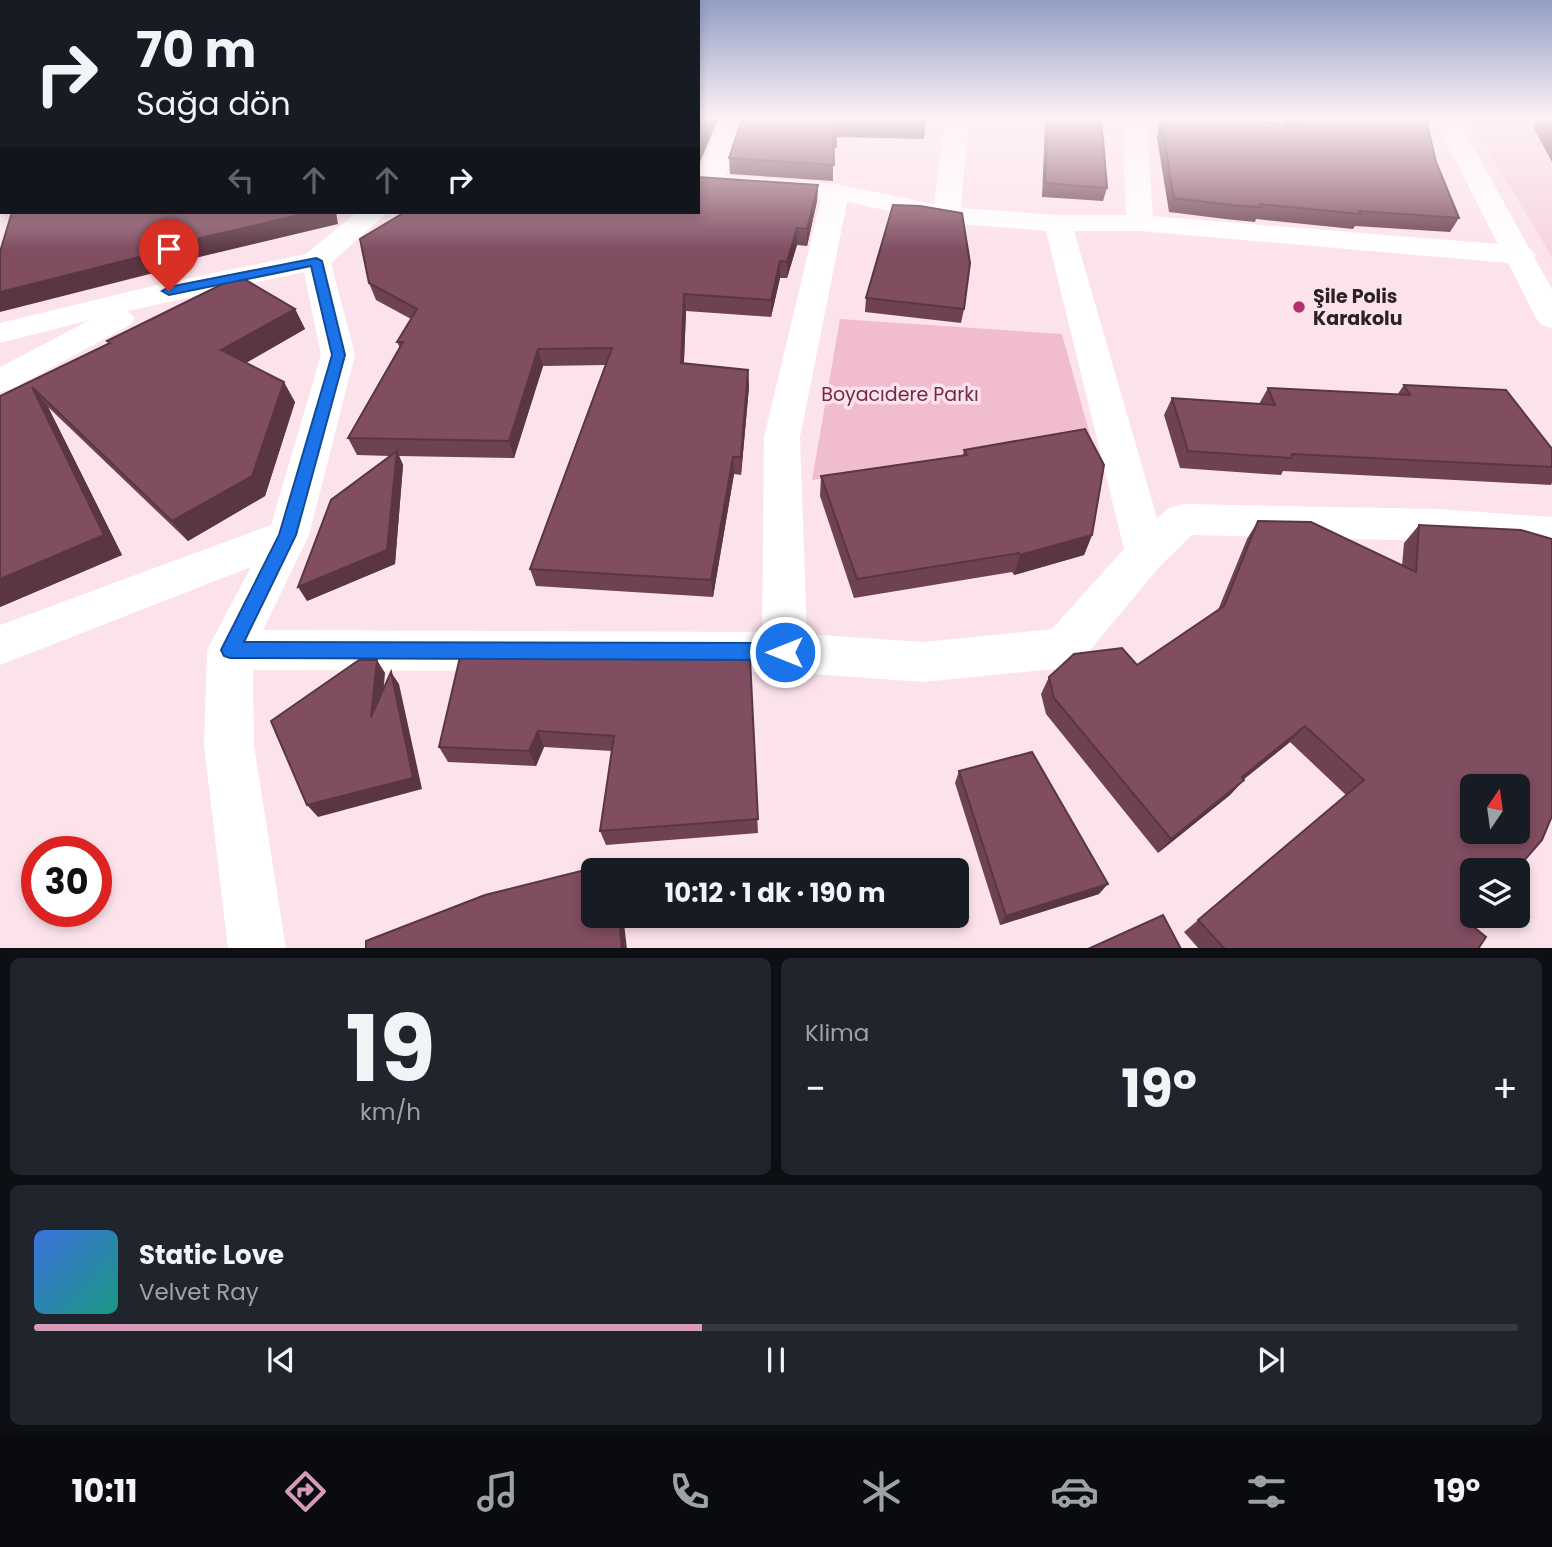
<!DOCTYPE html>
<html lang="tr">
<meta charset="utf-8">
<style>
:root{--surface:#171b24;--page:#20242c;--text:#f1f3f6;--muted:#9ea1a6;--line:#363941;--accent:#d69aba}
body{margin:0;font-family:Poppins,sans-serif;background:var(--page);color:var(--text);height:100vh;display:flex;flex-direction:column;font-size:26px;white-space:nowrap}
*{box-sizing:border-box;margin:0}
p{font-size:23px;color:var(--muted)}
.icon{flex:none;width:38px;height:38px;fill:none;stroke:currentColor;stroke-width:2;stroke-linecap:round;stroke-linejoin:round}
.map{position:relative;height:948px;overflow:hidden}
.drawer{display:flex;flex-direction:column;gap:10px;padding:10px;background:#0d0f14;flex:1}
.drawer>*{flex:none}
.hud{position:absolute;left:0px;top:0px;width:700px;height:214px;box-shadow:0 4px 10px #0003;background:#171b24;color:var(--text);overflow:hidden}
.needle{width:46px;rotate:13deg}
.tools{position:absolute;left:1460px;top:774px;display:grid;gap:14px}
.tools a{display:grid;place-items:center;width:70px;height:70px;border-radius:10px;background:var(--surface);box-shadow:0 4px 10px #0003;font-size:35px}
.speed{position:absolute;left:21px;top:836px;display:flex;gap:14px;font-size:35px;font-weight:700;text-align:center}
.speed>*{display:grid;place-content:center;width:91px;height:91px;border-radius:50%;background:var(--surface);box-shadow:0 4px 10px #0003;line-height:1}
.speed .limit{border:10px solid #d22;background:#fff;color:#111}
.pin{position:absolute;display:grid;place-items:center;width:60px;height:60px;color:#fff;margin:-72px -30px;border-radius:50% 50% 50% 0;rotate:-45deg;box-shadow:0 0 7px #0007}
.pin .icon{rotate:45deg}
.me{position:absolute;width:77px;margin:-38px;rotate:270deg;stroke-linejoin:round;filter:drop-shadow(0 0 5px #0008)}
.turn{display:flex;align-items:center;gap:24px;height:147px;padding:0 21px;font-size:32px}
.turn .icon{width:91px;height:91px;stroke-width:2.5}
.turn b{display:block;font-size:49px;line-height:60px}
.lanes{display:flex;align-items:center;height:66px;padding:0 21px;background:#0003;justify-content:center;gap:35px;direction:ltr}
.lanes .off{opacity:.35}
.big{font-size:52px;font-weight:700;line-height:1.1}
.drawer .card{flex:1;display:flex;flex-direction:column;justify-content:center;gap:10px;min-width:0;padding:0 24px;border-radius:10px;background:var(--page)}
.drawer .dial{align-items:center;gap:0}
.dial b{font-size:91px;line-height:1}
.song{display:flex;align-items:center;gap:21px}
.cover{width:84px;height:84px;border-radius:10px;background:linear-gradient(135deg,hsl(220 70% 55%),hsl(170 70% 35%))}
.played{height:7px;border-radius:4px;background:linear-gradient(90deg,var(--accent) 45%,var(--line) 45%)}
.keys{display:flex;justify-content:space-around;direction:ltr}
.heat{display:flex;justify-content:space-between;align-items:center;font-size:38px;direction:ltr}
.drawer .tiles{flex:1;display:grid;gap:10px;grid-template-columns:1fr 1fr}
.card:last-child{grid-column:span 2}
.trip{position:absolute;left:581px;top:858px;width:388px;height:70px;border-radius:10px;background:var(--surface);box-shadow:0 4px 10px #0003;font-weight:700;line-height:70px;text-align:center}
.menu{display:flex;height:112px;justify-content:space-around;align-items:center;background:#090b0e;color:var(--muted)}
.menu .icon{width:49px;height:49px}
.menu .on{color:var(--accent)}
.menu b{font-size:32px;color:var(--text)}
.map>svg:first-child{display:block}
.built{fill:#f6d5e0}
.green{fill:#f2bcd0}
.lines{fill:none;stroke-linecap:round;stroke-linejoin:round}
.minor{fill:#fff;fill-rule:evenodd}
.wall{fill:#6e4253}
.shaded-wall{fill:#5a3644}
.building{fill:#804d61;stroke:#5a3644;stroke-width:2;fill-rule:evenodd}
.route{fill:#1a73e8;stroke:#114b97;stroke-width:2}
.poi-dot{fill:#b52e71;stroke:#fce3eb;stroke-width:2.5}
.labels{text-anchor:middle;stroke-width:7;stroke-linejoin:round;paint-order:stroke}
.poi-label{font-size:19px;font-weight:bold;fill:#2b2225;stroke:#fce3eb;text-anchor:start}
.park-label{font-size:19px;fill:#6f2a49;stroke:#fce3eb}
</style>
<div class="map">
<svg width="1552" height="949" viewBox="0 0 1552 949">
<rect width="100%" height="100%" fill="#fce3eb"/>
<!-- built -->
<polygon class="built" points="1469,119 1552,119 1552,257"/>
<!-- green -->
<polygon class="green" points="840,319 1062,334 1091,439 812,480"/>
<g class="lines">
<!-- minor -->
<path class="minor" d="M721 119H745L726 176 836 184 934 204 945 119H969L961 208 1058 215H1126L1122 119H1146L1153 216 1498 244 1434 119H1458L1529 248 1536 255 1534 257 1552 289V328L1541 325 1536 318 1508 263 1140 231H1074L1157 518 1169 508 1183 504 1439 509 1552 517V549L1439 541 1192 535 1161 565 1080 662 1064 668 923 682 785 672 253 670 254 745 286 949H228L204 745 207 650 251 567 0 665V625L271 525 321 355 304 272 128 311 135 318 130 325 12 389 0 392V367L90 320 0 343V323L169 282 306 254 357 212H388L331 263 355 355 309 535 263 630 762 632 764 437 821 199 698 190V174ZM847 202 946 223 1046 231 1124 549 1052 629 923 642 807 634 800 437Z"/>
</g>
<!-- wall -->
<g class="wall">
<polygon points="742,119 926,123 924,139 837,137 837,148 833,148 833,181 730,174 729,158"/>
<polygon points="1027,119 1100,119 1107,188 1103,201 1042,197 1045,121"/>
<polygon points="1160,119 1248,119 1286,125 1283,119 1426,119 1436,162 1459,218 1450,232 1355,226 1353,229 1256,219 1255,222 1225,219 1169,212 1157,138"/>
<polygon points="1538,119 1552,119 1552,162 1533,127"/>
<polygon points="818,185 817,201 807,246 797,245 787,278 780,278 771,317 686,311 684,363 748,370 749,387 741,475 734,474 713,597 536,586 530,569 605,365 543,366 514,458 399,456 403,465 395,564 307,601 390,456 357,455 348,438 400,348 397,342 411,319 376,300 369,283"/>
<polygon points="866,298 964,309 961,323 865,312"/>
<polygon points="295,309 305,329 246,363 295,402 265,496 188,541 48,407 122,555 0,607 0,396 109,343 107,341"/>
<polygon points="1404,385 1552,449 1552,483 1551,485 1283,471 1281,475 1180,468 1164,415 1172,398 1259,404 1268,388 1397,395"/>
<polygon points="964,450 1092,535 1084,555 1014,575 1012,572 854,598 820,496 821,476 963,455"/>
<polygon points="1258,521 1402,566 1404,543 1419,525 1469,923 1478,949 1199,949 1184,932 1346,795 1290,742 1244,779 1230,795 1158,853 1046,714 1041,694 1049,677 1137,665 1218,610 1247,539"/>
<polygon points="750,658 758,833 606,845 600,831 612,751 544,747 536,766 448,762 439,747"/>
<polygon points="959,771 1099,894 1000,925 955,783"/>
</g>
<!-- shaded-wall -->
<g class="shaded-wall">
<polygon points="711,119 718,119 698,167 698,148"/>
<polygon points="818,185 817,201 807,246 807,229"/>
<polygon points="2,187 2,212 10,212 0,214 0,195"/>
<polygon points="312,212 336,212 338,224 191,259 193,263 0,312 0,292 179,243"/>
<polygon points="797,228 797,245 787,278 787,262"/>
<polygon points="780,261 780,278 771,317 771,300"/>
<polygon points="684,294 686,311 683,381 681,363"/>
<polygon points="295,309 305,329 233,370 221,350"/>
<polygon points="538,349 543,366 514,458 509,441"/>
<polygon points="748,370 749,387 741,475 741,457"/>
<polygon points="284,382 295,402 265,496 188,541 172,521"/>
<polygon points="32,387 48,407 122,555 0,607 0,579"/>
<polygon points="397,451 403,465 395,564 307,601 298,587"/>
<polygon points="733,457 734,474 713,597 711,580"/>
<polygon points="1092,535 1084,555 1014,575 1020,555"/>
<polygon points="377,660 385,673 380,730 371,717"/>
<polygon points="391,672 399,684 422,789 318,817 307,805 413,778"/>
<polygon points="1305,726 1290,742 1228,792 1242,777"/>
<polygon points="538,731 544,747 536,766 529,751"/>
<polygon points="1244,780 1230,795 1158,853 1171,839"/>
<polygon points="1108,884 1099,894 1000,925 1006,916"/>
<polygon points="619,915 623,915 627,949 622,949"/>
</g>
<!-- building -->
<g class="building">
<polygon points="0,119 2,119 2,187 0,195"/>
<polygon points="698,119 711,119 698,148"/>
<polygon points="742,119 925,119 926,123 838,121 838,132 833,132 834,165 729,158"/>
<polygon points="1048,119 1100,119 1103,138 1107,188 1045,183"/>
<polygon points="1163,119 1248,119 1299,127 1295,119 1426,119 1436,162 1459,218 1359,211 1361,214 1260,204 1262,207 1231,205 1174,198 1162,124"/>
<polygon points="698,177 818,185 807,229 797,228 787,262 780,261 771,300 684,294 681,363 748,370 741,457 733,457 711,580 530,569 612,348 538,349 509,441 348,438 403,342 397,342 417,309 369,283 360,239 405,212 698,212"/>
<polygon points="893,205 920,206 962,213 970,263 964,309 866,298"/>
<polygon points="12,212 312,212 179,243 183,246 0,292 0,252"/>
<polygon points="239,276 295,309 221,350 284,382 252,476 172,521 32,387 104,535 0,579 0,396 110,343 107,341"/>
<polygon points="1404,385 1506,390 1552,449 1552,467 1292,454 1291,458 1188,451 1172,398 1275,405 1268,388 1410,395"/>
<polygon points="1085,429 1104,465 1092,535 1020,555 1019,553 857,579 821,476 967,455 964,450"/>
<polygon points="397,451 387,550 298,587 331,500"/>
<path d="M1258 521 1311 522 1416 572 1419 525 1521 530 1552 539V816L1542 840 1516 870H1472V915H1475L1469 923 1486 937 1478 949H1225L1198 920 1364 780 1305 726 1242 777 1244 780 1171 839 1054 698 1049 677 1074 654 1122 648 1137 665 1224 606ZM1472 786H1517V831H1472Z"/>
<polygon points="460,657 750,658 758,819 600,831 614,736 538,731 529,751 439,747"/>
<polygon points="359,660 377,660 371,717 391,672 413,778 307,805 271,721"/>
<polygon points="1032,752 1108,884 1006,916 959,771"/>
<polygon points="613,863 614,870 593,870 593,915 619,915 622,949 366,949 366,941 485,895"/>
<polygon points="1163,915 1181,949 1088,949"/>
</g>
<!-- sky -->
<linearGradient id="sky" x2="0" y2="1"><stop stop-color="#929dc4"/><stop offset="0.47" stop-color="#fef2f6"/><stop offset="1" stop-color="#fef2f6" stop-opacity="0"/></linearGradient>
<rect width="1552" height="251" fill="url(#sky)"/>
<!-- route -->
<polygon class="route" points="316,258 322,261 345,355 296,535 244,642 785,643 792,646 794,652 792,658 785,660 230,658 224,656 221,650 279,535 332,355 311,266 169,295 162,291 169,287"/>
<!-- markers -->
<circle class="poi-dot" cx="1299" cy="307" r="7"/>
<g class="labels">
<!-- poi labels -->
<g class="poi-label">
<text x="1313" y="303">Şile Polis<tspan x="1313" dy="22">Karakolu</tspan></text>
</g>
<!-- park labels -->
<g class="park-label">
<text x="900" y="401">Boyacıdere Parkı</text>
</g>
</g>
</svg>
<div class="tools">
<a><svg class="needle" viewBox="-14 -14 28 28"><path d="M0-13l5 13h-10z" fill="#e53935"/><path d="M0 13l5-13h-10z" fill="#9ea1a6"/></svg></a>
<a><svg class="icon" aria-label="layers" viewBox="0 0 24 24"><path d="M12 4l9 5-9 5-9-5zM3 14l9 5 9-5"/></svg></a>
</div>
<div class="speed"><div class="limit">30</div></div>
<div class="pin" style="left:169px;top:291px;background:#d93025"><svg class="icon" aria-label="arrive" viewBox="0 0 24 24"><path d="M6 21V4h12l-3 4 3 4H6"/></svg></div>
<svg class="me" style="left:785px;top:652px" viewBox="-20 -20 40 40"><circle r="17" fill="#1a73e8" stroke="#fff" stroke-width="3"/><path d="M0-11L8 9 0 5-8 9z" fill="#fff"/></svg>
<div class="trip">10:12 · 1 dk · 190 m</div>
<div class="hud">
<div class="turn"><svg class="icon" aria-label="right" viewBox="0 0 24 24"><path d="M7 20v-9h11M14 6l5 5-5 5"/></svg><div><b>70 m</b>Sağa dön</div></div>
<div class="lanes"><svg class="icon off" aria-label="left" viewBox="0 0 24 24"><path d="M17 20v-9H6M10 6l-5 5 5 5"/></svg><svg class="icon off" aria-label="ahead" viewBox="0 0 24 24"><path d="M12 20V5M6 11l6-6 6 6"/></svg><svg class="icon off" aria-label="ahead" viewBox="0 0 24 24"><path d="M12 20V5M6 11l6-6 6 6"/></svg><svg class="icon" aria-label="right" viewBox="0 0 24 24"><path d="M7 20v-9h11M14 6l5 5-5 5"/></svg></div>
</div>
</div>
<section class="drawer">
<div class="tiles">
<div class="card dial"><b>19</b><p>km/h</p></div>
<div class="card"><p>Klima</p>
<div class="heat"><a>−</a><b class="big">19°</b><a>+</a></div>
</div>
<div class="card">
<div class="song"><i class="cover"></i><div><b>Static Love</b><p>Velvet Ray</p></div></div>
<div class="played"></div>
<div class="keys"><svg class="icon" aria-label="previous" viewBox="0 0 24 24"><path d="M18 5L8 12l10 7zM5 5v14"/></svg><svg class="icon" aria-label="pause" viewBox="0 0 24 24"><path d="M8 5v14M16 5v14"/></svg><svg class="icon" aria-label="next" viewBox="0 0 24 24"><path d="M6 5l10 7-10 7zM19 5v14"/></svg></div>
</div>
</div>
</section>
<nav class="menu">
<b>10:11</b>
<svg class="icon on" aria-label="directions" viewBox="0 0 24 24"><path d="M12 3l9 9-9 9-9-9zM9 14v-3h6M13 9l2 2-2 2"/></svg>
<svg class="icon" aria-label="music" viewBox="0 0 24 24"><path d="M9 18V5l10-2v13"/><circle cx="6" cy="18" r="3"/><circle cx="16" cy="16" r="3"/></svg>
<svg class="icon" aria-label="phone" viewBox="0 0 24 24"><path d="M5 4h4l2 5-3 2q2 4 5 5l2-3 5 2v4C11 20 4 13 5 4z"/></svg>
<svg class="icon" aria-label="climate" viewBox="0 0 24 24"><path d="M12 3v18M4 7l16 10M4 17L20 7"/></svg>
<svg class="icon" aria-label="car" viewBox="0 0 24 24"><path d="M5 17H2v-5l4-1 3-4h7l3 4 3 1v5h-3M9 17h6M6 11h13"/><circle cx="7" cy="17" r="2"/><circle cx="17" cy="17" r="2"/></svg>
<svg class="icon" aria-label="filters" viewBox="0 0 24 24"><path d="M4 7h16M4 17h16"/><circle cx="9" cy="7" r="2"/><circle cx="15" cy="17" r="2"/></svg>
<b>19°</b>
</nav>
